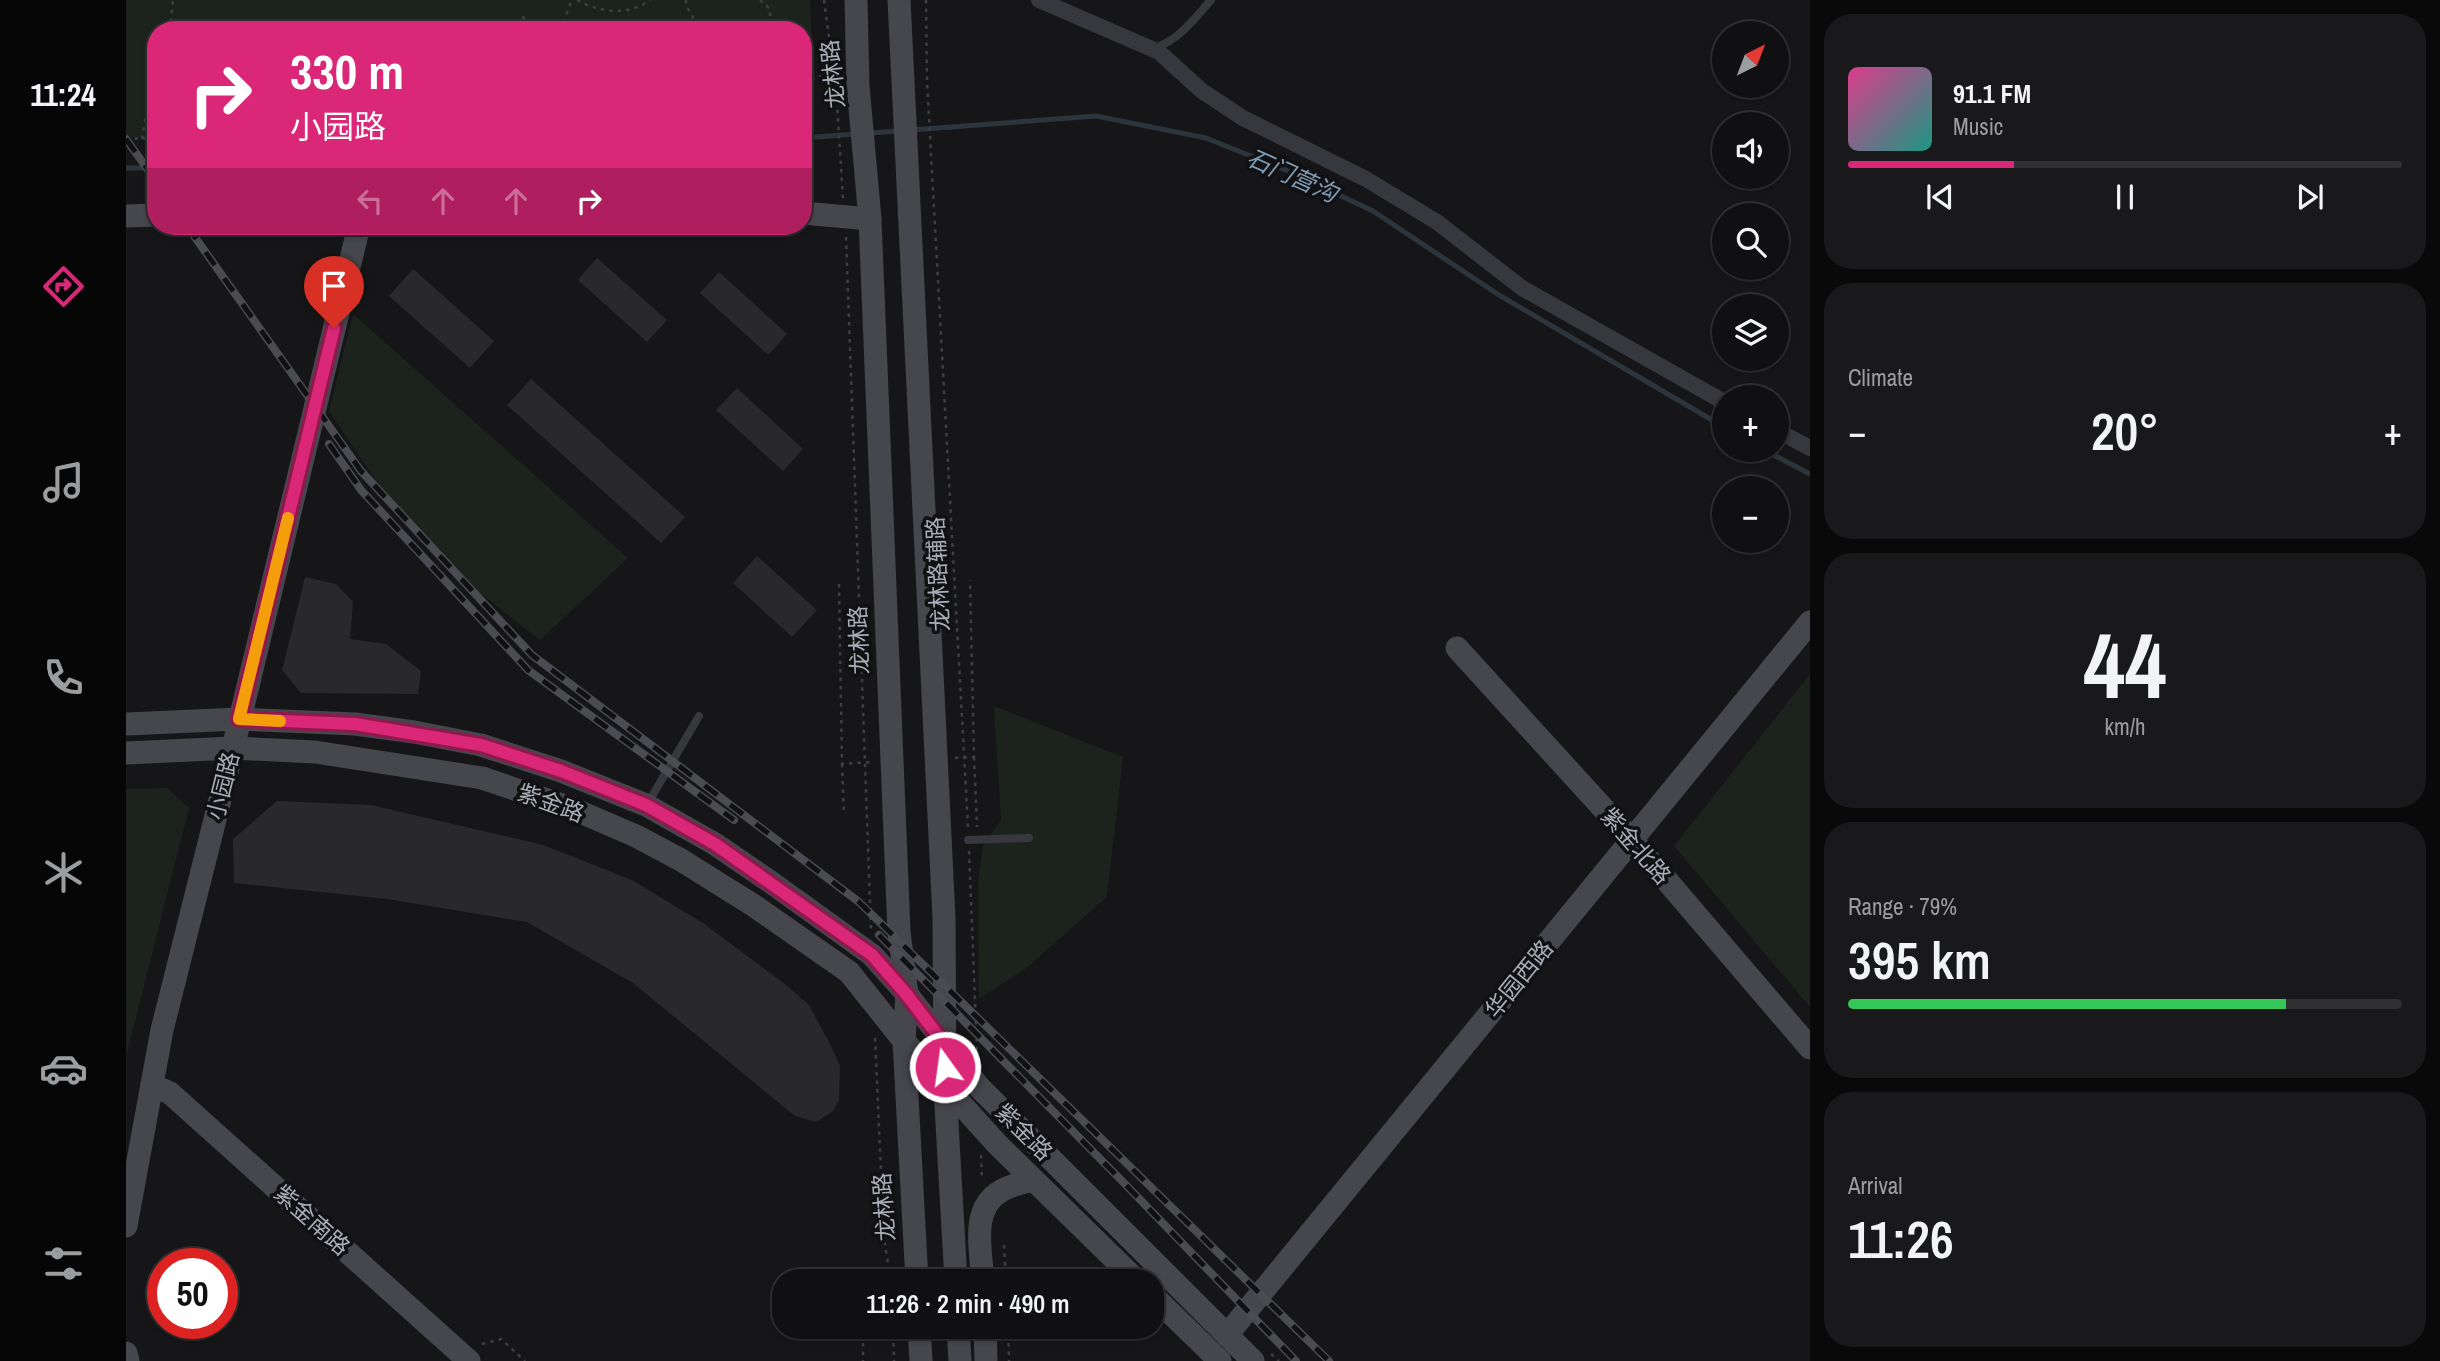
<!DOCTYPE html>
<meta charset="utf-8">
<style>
:root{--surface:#101012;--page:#19191b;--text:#f1f3f6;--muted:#9c9d9f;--line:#303032;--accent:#db2777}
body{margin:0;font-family:"Archivo Narrow","Noto Sans SC",sans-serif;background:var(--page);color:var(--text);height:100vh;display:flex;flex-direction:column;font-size:26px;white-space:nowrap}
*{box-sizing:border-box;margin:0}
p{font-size:23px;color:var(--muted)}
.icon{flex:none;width:38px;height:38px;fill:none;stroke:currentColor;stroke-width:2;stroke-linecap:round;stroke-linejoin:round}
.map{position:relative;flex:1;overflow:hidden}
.sheet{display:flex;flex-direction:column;gap:14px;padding:14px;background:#09090a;width:630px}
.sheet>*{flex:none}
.guide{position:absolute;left:21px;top:21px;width:665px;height:214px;border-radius:28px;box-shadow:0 2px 5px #0004,0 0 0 2px var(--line);background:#db2777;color:#fff;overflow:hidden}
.needle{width:46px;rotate:42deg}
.controls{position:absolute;left:1586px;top:21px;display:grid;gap:14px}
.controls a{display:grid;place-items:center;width:77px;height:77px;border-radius:50%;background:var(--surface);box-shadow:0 2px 5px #0004,0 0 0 2px var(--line);font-size:35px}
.speed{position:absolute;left:21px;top:1248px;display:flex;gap:14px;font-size:35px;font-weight:700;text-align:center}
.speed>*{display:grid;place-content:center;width:91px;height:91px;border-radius:50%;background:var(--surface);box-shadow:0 2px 5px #0004,0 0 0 2px var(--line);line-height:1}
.speed .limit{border:10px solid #d22;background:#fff;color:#111}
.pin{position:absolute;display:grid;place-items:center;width:60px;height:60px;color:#fff;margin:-72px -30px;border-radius:50% 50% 50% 0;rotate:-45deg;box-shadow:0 0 7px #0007}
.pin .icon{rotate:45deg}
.me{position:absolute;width:77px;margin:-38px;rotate:346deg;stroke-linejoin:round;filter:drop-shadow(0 0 5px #0008)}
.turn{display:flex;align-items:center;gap:24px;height:147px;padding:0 28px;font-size:32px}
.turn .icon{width:91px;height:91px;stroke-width:2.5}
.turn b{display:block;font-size:49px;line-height:60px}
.lanes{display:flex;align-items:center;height:66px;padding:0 28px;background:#0003;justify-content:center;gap:35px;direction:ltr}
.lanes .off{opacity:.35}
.big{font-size:52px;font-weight:600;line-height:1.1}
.sheet .widget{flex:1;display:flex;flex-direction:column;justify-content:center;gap:10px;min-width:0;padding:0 24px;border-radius:28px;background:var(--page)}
.sheet .dial{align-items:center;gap:0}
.dial b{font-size:91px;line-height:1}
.song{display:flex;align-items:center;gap:21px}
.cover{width:84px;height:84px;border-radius:10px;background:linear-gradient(135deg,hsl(330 70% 55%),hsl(170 70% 35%))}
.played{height:7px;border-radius:4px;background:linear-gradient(90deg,var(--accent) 30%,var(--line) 30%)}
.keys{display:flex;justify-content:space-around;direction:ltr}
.heat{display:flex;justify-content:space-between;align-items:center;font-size:38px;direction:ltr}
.charge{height:10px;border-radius:5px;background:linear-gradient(90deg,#34c759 79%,var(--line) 0)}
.trip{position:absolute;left:646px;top:1269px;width:392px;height:70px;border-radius:28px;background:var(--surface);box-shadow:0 2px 5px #0004,0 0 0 2px var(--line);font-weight:600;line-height:70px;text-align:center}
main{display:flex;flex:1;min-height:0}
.menu{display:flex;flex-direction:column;width:126px;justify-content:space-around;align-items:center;background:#060607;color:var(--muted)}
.menu .icon{width:49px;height:49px}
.menu .active{color:var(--accent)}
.menu b{font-size:32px;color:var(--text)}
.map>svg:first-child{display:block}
.green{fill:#1c231d}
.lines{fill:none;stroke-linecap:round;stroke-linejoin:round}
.stream{stroke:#2c353c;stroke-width:5}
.building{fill:#29292c}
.path{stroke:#3d3f44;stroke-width:2.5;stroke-dasharray:3.5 5;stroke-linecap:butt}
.lane{stroke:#37383d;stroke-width:8}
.street{stroke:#37383d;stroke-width:16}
.secondary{stroke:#45474d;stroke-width:23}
.rail-casing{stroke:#4a4c52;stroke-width:8}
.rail{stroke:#111113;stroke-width:5;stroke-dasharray:16;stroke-linecap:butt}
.route-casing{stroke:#8e194d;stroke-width:18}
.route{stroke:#db2777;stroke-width:12}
.slow{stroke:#f59e0b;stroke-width:12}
.labels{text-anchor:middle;stroke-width:7;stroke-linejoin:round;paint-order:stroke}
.street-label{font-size:23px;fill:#a8adb8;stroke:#111113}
.water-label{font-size:24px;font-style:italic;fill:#7f9bb3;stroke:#111113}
</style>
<main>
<nav class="menu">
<b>11:24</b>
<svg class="icon active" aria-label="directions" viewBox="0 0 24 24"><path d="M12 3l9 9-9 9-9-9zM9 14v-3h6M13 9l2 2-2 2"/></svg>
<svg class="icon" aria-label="music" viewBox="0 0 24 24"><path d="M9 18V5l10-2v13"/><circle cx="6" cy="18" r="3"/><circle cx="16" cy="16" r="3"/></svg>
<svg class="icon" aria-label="phone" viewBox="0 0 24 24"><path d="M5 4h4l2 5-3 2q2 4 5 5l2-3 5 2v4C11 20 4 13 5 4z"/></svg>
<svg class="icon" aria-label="climate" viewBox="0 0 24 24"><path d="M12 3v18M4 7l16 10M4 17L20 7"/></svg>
<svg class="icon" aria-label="car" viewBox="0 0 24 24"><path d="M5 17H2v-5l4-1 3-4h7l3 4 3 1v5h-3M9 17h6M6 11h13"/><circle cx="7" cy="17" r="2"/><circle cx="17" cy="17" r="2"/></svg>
<svg class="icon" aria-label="filters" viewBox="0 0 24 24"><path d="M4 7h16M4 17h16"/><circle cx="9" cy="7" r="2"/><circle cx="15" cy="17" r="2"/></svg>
</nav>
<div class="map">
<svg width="1684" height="1361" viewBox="0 0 1684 1361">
<rect width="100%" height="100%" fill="#161618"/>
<!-- green -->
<g class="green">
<polygon points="0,0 684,0 687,70 677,75 677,30 30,30 30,137 0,138"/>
<polygon points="227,314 502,558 414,640 322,568 247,476 203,411"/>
<polygon points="1684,674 1684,1007 1548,846"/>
<polygon points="868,706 997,757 981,897 899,969 853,999 852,881 857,846 875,820"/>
<polygon points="41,788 63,808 0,1057 0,789"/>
</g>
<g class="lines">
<!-- stream -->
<g class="stream">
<polyline points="785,130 970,116 1080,138 1162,171 1247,211 1373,295 1598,427"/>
<polyline points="743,133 775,131"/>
<polyline points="677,138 730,134"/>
<polyline points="0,168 30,168"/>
<polyline points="1638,450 1684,474"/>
</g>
</g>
<!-- building -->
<g class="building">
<polygon points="471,258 541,320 521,342 452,280"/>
<polygon points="287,269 368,341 344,368 263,296"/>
<polygon points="593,272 661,334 642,355 574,293"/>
<polygon points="405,379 559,517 535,543 381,405"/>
<polygon points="611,388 677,449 657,471 590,410"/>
<polygon points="631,556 691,610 666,637 607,583"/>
<polygon points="179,577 210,584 227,602 224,639 260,644 295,671 292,694 175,693 156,670"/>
<polygon points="151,801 245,805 417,845 506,880 577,923 659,984 683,1005 703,1042 714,1066 713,1100 707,1111 690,1122 669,1116 507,983 401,922 261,899 108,883 107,839"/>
</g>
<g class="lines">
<!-- path -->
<g class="path">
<path d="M451 0C475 13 502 16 524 0"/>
<polyline points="560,0 560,5 574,30"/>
<polyline points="634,0 644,9 644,16 639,30"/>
<polyline points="698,0 710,88 717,199"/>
<polyline points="800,0 801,81 842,827"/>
<polyline points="396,17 427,30"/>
<polyline points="44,30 47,0"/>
<polyline points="434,30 446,0"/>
<polyline points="677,82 695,76"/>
<polyline points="0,139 30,138"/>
<polyline points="16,139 24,91 30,74"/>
<polyline points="720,237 745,930"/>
<polyline points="713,584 716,764 746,762"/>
<polyline points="848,757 851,827"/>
<polyline points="829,758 848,757 844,580"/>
<polyline points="716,764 718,815"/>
<polyline points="843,851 851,1050"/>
<polyline points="749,1038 758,1239 765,1281"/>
<polyline points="855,1155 856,1180"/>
<polyline points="878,1245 880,1281"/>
<polyline points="736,1274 736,1281"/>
<polyline points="737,1326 737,1361"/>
<polyline points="767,1326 768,1361"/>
<polyline points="882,1326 883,1361"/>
<polyline points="356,1344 375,1339 399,1361"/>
<polyline points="1145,1354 1153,1361"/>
</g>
<!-- lane -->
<g class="lane">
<path d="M1029 48C1054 39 1068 19 1085 0"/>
<polyline points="522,803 573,716"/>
<polyline points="842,840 903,838"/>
</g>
<!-- street -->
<g class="street">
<polyline points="913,0 1033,52 1076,91 1117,118 1240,179 1311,222 1396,288 1598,402"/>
<polyline points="1650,430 1684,448"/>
</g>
<!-- secondary -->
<g class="secondary">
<polyline points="730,0 732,86 744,219 773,932 781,994 778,1041 791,1281"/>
<polyline points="773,0 818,918 819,1088 830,1281"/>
<polyline points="677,213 744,219"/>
<polyline points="0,216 30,215"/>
<polyline points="1331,648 1507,841 1684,1048"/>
<polyline points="0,724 113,719 229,724 288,732 355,745 435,771 520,805 589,844 646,883 746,955 781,994 853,1087 1127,1361"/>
<polyline points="0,753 107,748 189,752 356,778 445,808 510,836 555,860 627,905 723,972 778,1041 871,1144 1011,1281"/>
<polyline points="26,1085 44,1093 343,1361"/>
<polyline points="0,1226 36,1030 107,748 233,226"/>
<path d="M857 1281C855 1251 844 1208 875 1191 884 1185 896 1183 906 1180"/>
<polyline points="1026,1295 1094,1361"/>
<polyline points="793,1326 795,1361"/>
<polyline points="832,1326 834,1361"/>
<polyline points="859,1326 860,1361"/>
<polyline points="1101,1335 1684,622"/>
<polyline points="0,1353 2,1361"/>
</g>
<!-- rail casing -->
<g class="rail-casing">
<g id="rail">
<polyline points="0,139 30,181"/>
<polyline points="61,226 235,471 406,655 733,902 1203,1361"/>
<polyline points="203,444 235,490 402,670 608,820"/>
<polyline points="753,935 999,1184 1170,1361"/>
</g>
</g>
<!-- rail -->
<use href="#rail" class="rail"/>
</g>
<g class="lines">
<!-- route casing -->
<g class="route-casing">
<polyline id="route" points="208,328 113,719 229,724 355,745 435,771 520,805 589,844 746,955 781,995 820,1046 819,1067"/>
</g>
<!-- route -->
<use href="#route" class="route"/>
<!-- slow -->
<polyline class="slow" points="154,721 113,719 162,518"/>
</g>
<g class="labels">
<!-- street labels -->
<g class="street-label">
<text transform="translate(707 74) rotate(-96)" y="8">龙林路</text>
<text transform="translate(812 574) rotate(-93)" y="8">龙林路辅路</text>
<text transform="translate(733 640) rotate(-92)" y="8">龙林路</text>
<text transform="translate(97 786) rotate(-76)" y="8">小园路</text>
<text transform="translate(425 803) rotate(20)" y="8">紫金路</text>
<text transform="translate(1510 846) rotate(49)" y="8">紫金北路</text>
<text transform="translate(1393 979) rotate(-51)" y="8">华园西路</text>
<text transform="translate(898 1132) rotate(45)" y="8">紫金路</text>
<text transform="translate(758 1207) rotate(-94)" y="8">龙林路</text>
<text transform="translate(186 1220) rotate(42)" y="8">紫金南路</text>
</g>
<!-- water labels -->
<g class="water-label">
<text transform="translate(1166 176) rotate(24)" y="8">石门营沟</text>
</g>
</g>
</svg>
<div class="controls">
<a><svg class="needle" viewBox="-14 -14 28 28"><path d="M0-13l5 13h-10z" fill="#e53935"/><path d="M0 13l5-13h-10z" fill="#9c9d9f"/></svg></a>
<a><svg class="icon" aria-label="sound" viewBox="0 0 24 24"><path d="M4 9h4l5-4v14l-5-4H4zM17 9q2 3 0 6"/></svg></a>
<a><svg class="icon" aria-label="search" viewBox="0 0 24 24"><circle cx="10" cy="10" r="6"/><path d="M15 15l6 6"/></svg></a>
<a><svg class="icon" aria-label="layers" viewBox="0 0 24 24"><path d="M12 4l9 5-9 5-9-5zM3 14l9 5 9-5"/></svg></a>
<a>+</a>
<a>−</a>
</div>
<div class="speed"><div class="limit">50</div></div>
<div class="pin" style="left:208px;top:328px;background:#d93025"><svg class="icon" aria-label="arrive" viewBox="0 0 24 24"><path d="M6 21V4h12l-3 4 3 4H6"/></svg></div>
<svg class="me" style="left:819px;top:1067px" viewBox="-20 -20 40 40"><circle r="17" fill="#db2777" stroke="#fff" stroke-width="3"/><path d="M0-11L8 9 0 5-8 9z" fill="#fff"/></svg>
<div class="trip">11:26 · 2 min · 490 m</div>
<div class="guide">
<div class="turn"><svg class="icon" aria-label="right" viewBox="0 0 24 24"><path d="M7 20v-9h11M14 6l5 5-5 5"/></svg><div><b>330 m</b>小园路</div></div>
<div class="lanes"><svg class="icon off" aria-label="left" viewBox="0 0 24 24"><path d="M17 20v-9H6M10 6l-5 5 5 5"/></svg><svg class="icon off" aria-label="ahead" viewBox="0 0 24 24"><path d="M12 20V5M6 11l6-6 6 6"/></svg><svg class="icon off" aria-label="ahead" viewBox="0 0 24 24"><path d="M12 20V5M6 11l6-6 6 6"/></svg><svg class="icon" aria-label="right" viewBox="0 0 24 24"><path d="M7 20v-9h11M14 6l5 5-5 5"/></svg></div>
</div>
</div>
<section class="sheet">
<div class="widget">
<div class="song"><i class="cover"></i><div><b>91.1 FM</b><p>Music</p></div></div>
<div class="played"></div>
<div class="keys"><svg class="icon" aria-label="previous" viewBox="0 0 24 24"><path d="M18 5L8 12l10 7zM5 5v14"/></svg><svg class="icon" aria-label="pause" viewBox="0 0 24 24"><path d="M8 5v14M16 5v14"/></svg><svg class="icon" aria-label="next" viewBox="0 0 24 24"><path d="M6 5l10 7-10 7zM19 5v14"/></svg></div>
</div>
<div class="widget"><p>Climate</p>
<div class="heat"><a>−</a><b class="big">20°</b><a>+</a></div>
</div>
<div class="widget dial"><b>44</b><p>km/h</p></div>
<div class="widget"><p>Range · 79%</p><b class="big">395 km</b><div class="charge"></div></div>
<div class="widget"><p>Arrival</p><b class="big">11:26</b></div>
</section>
</main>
